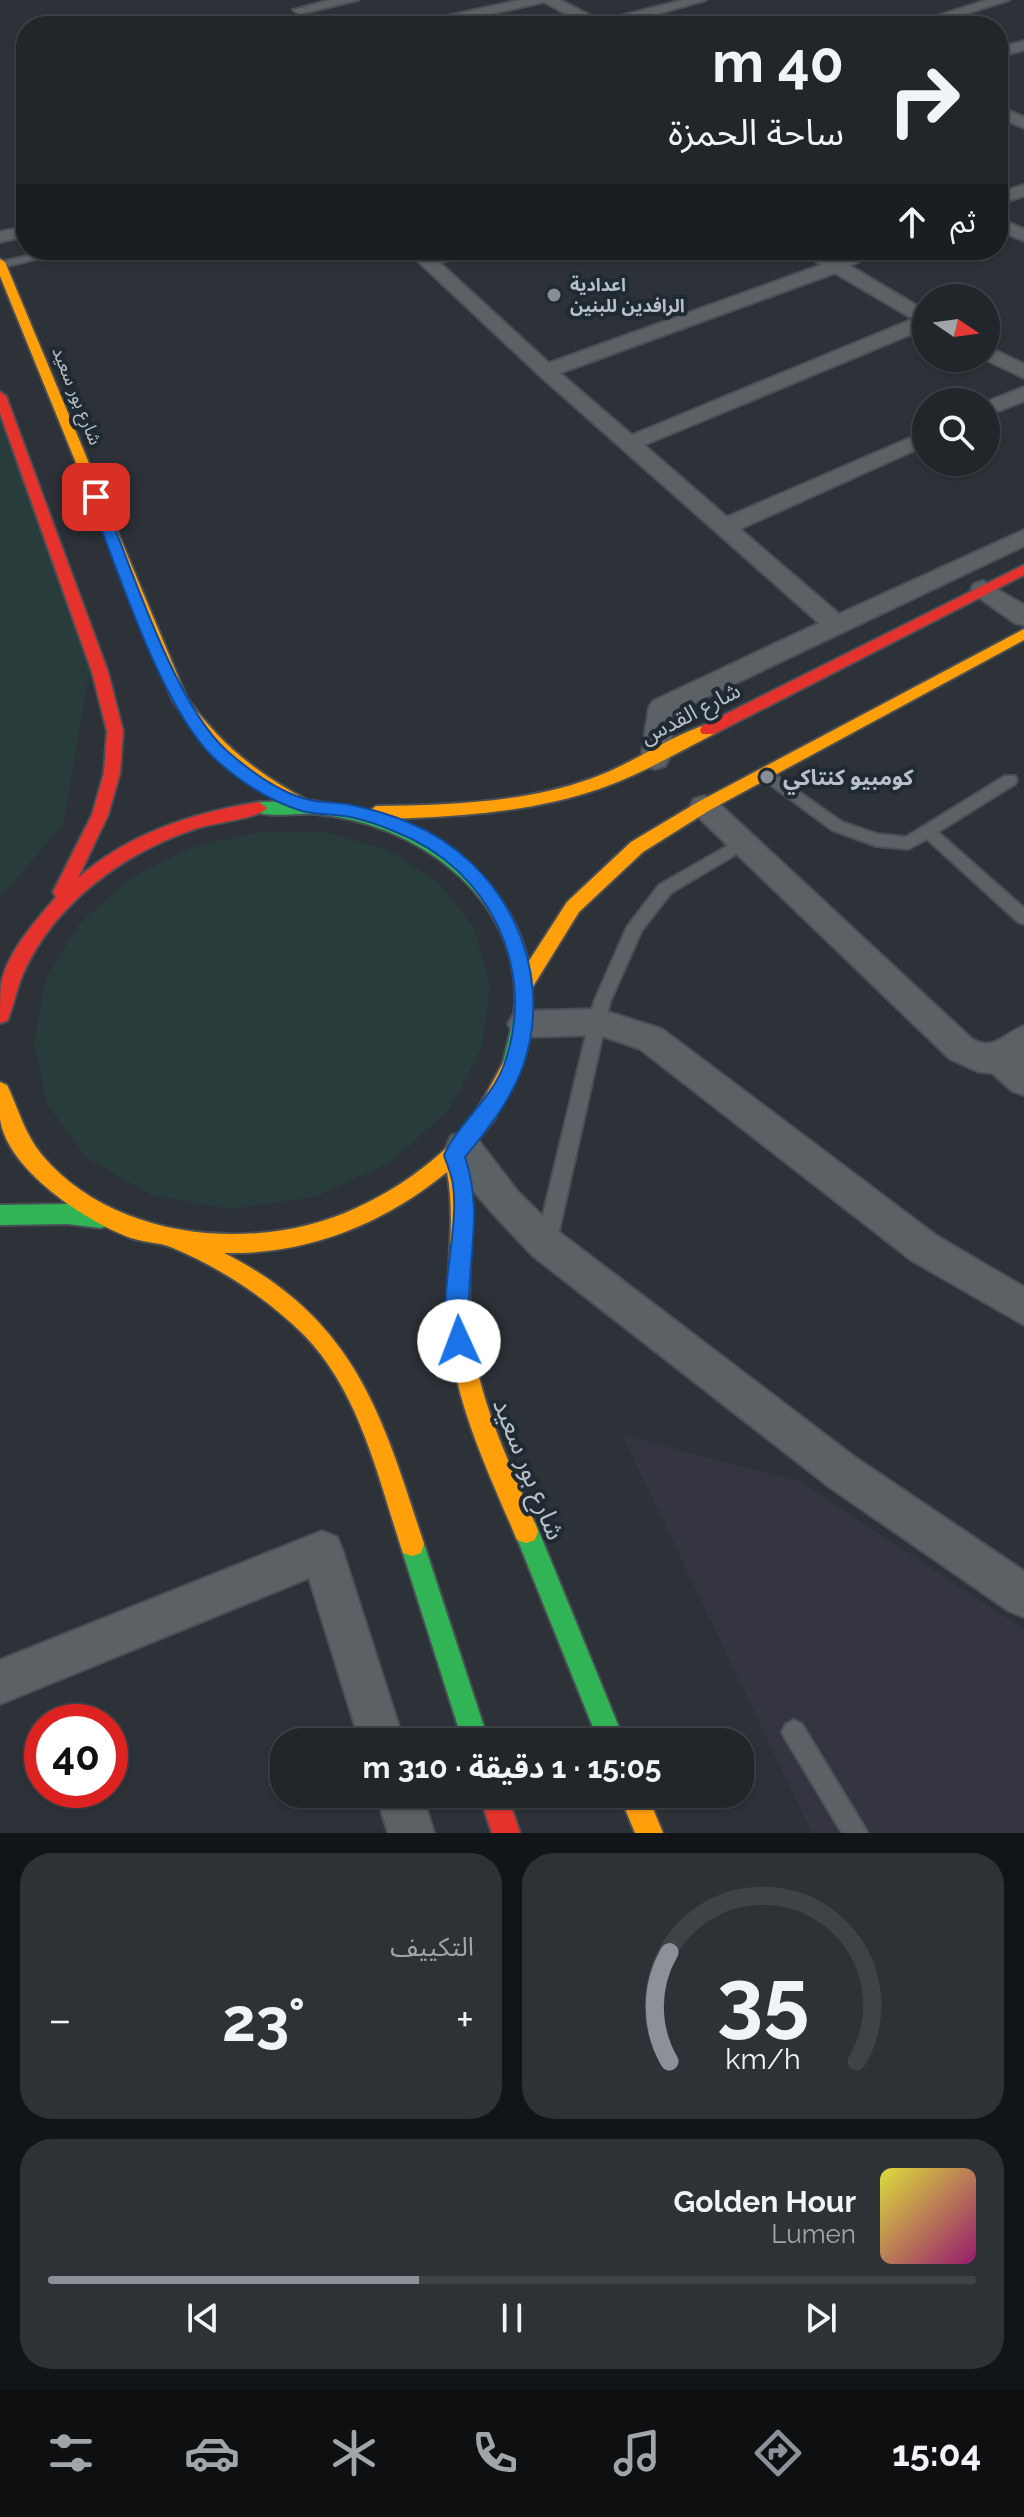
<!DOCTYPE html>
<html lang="ar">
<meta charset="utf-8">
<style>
:root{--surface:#21262a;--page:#2d3236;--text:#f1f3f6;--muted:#a2a5a8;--line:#3e4347;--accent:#8c9099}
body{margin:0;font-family:Raleway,"Noto Sans Arabic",sans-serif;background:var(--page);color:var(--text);direction:rtl;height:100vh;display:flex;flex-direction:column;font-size:30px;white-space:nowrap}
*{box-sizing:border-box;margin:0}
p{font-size:26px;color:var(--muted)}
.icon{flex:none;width:44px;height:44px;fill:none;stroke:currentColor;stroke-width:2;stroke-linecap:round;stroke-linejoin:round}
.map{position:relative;height:1833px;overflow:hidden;direction:ltr}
.sheet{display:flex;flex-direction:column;gap:20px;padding:20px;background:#121517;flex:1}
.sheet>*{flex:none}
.guide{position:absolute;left:16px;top:16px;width:992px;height:244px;border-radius:32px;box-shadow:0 2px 6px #0004,0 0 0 2px var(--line);direction:rtl;background:#21262a;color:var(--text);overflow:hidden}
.needle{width:52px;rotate:103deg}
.buttons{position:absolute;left:912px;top:284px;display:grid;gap:16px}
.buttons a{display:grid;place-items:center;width:88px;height:88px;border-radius:50%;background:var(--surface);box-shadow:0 2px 6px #0004,0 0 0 2px var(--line);font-size:40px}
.speed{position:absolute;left:24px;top:1704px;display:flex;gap:16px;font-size:40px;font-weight:700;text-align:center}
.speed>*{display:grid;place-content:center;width:104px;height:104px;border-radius:50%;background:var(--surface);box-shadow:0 2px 6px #0004,0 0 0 2px var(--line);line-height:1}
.speed .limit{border:12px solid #d22;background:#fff;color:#111}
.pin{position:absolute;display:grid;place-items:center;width:68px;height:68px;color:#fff;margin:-34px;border-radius:16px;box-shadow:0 4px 12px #0006}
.me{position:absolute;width:88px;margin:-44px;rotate:358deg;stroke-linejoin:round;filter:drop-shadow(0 0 6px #0008)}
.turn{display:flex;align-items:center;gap:28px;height:168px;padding:0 32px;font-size:36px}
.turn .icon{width:104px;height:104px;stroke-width:2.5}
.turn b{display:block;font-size:56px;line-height:68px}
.then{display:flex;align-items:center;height:76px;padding:0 32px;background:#0003;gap:16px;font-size:30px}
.big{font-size:60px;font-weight:700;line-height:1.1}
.sheet .tile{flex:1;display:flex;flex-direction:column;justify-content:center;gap:12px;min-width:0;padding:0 28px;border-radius:32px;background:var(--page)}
.sheet .dial{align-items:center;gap:0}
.dial svg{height:208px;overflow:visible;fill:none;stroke:var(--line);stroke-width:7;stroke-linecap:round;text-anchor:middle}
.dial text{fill:var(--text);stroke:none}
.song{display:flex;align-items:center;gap:24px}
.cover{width:96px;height:96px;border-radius:12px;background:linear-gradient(135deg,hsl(60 70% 55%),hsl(320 70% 35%))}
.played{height:8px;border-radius:4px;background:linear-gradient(90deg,var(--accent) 40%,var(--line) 40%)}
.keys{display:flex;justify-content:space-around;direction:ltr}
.heat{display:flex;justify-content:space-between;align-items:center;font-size:44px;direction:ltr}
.sheet .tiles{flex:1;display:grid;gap:20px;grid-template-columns:1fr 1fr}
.tile:last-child{grid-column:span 2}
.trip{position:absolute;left:270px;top:1728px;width:484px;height:80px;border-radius:32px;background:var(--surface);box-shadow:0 2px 6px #0004,0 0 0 2px var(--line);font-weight:700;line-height:80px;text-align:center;direction:rtl}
.menu{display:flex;height:128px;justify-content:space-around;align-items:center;background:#0d0f11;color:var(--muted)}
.menu .icon{width:56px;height:56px}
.menu .selected{color:var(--accent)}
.menu b{font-size:36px;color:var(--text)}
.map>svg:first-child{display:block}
.medical{fill:#343541}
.green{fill:#293c3c}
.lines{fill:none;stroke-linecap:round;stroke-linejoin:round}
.lane-casing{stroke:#4a4f55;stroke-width:4}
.street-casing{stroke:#4a4f55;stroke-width:4}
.fast-casing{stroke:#4a4f55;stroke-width:4}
.slow-casing{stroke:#4a4f55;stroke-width:4}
.jam-casing{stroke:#4a4f55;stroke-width:4}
.lane{fill:#5c6166;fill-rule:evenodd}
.street{fill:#5c6166;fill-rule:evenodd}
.fast{fill:#30b455;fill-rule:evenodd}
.slow{fill:#ff9f0a;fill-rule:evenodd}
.jam{fill:#e5322d;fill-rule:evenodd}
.route{fill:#1a73e8;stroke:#114b97;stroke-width:2}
.poi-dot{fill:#868e96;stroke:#202a32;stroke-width:3}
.labels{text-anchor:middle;stroke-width:8;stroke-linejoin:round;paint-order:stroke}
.far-poi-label{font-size:18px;font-weight:bold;fill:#b7c0c8;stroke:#202a32;text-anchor:start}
.far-street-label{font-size:18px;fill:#b7c0c8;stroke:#202a32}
.street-label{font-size:22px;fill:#b7c0c8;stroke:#202a32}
.poi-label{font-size:22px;font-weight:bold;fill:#b7c0c8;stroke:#202a32;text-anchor:start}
.near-street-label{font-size:26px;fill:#b7c0c8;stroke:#202a32}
</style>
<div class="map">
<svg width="1024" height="1833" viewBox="0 0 1024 1833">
<rect width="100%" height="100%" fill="#2c3238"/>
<!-- medical -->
<polygon class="medical" points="622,1435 801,1482 1024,1629 1024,1833 812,1833"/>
<!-- green -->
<g class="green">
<polygon points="0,394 93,652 63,824 0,898"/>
<polygon points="259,832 325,832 387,850 438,882 474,928 490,985 482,1048 449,1110 391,1162 315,1197 231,1209 151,1195 87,1158 47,1104 34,1042 46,979 80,923 131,878 192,847"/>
</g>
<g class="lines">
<!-- lane casing -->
<g class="lane-casing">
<g id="lane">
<polygon points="54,250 72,250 0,268 0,262"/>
<polygon points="765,768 842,822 877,834 906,837 1005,776 1015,776 1017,780 1015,784 938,832 1024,908 1024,924 1018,922 927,839 908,849 876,846 832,830 760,777 758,773 760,769"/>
<polygon points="743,837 748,839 751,843 748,847 671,893 642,930 610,1002 556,1244 553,1250 546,1253 539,1250 536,1244 594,1002 627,927 659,885"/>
<polygon points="794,1720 802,1724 868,1833 842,1833 786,1740 782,1732 786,1724"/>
</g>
</g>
<!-- street casing -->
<g class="street-casing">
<g id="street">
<polygon points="330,0 358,0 300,14 293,10"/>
<polygon points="520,0 560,0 601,21 683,0 706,0 615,26 588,26 544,2 439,26 413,26 420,22"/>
<polygon points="987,0 1009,0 928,26 906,26"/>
<polygon points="1024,41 1024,50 998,57 998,48"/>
<polygon points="998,106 1024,117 1024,128 998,117"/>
<polygon points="1024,185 1024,196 998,204 998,193"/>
<polygon points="998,218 1024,229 1024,241 998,230"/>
<polygon points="26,226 26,236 0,242 0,232"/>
<path d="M406 250H426L430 254 443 250H470L467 254 440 263 549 363 821 265 800 250H822L837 259 856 250H880L850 266 926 311V328L644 445 727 517 926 431V445L740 529 839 614 1024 530V546L675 712 669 759 665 766 655 769 645 766 641 759 649 707 653 701 819 623 539 375ZM835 273 913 319 632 435 560 373Z"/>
<polygon points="986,346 1024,364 1024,378 982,358 986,358"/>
<polygon points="1024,387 1024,401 986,416 986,402"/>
<polygon points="983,581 1024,605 1024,625 1015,623 974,594 971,589 974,584"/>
<path d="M704 796 714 799 972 1039C994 1052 1004 1033 1024 1026V1095L1012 1091 992 1073 979 1072 950 1059 694 813 690 806 694 799Z"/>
<polygon points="599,1009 662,1029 937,1236 1024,1287 1024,1325 911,1260 640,1049 599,1035 524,1037 513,1033 508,1024 513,1015 524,1011"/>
<path d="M463 1132 475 1136 518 1192 559 1232 856 1458 1024 1571V1617L1009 1611 828 1486 533 1256C502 1223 465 1188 446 1147L451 1136Z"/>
<polygon points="322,1531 337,1537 343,1552 404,1742 360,1742 309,1578 0,1704 0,1660"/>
<polygon points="376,1794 422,1794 434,1833 388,1833"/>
</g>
</g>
<!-- fast casing -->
<g class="fast-casing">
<g id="fast">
<path d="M315 801C333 805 352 807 370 811 450 831 520 894 531 978 534 1006 532 1043 520 1069L513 1071 506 1069 503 1063C507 1044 514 1023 515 1003 519 895 414 822 315 814 299 812 259 820 251 808L259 802Z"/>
<polygon points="67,1204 109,1211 112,1218 109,1225 101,1228 67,1224 0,1225 0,1205"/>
<polygon points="526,1519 535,1522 625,1742 599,1742 514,1531 517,1522"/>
<polygon points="412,1532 421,1535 424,1544 489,1742 463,1742 400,1544 403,1535"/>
</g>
</g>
<!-- slow casing -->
<g class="slow-casing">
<g id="slow">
<path d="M0 259 5 262 187 698C220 744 259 775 309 801L311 805 309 809C298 813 290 806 280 801 235 777 199 742 172 699L0 276Z"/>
<polygon points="1024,629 1024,640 710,810 643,852 579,912 532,988 518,988 516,983 518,978 567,902 631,842 698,802"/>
<path d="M708 724 714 726 716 730 714 734C677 753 641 774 602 788 542 809 478 815 414 818 401 818 376 823 368 812L376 806C447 805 522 803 590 779 631 765 667 737 708 724Z"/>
<path d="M513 1055 520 1057 523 1063 494 1120 464 1156C477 1215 465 1274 471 1334 479 1404 512 1467 538 1531L535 1540 526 1543 517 1540C489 1473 455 1405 449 1331 444 1278 457 1225 447 1172 384 1224 307 1255 224 1253 355 1319 382 1414 424 1544L421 1553 412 1556 403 1553 400 1544C377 1473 358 1390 304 1335 268 1299 219 1267 173 1248 160 1242 145 1243 131 1238 87 1222 7 1170 0 1119 0 1107 0 1094 0 1082L7 1085C19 1110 24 1133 42 1155 114 1241 258 1254 356 1208 387 1194 416 1175 442 1152 471 1126 488 1091 506 1057Z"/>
<polygon points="619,1794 647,1794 663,1833 635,1833"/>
</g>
</g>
<!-- jam casing -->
<g class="jam-casing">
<g id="jam">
<path d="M0 392 6 396 108 672 123 731 120 773 108 815 78 878C129 833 193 813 259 802L267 808C260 818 213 823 198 828 126 851 54 903 23 974 16 989 14 1006 7 1021L0 1023C0 1011 0 996 1 984 8 951 35 922 56 897L53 892 92 815 104 773 107 731 92 672 0 413Z"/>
<polygon points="1024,565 1024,575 714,734 702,734 700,730 702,726"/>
<polygon points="479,1794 507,1794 520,1833 492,1833"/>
</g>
</g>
<!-- lane -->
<use href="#lane" class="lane"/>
<!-- street -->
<use href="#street" class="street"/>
<!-- fast -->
<use href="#fast" class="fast"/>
<!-- slow -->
<use href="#slow" class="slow"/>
<!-- jam -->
<use href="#jam" class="jam"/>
</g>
<!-- route -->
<path class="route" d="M91 494 103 497C130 565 175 705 227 751 250 771 279 793 310 800 323 803 338 802 352 805 370 809 392 815 410 823 504 862 557 968 523 1066 511 1100 488 1129 465 1157 482 1208 470 1249 469 1300 469 1316 474 1334 467 1349L459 1352 451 1349C434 1307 460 1233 453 1185 452 1175 447 1165 444 1155 459 1122 491 1100 504 1065 538 969 490 869 396 832 382 826 365 820 350 817 334 814 317 815 302 811 270 801 239 781 214 758 160 706 118 569 89 497Z"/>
<!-- markers -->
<g class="poi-dot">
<circle cx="554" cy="295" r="8"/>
<circle cx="767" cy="777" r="8"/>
</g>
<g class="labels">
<!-- far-poi labels -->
<g class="far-poi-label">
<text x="570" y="291">اعدادية<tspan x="570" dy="21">الرافدين للبنين</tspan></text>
</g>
<!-- far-street labels -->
<g class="far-street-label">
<text transform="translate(77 396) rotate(68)" y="6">شارع بور سعيد</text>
</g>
<!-- street labels -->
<g class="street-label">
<text transform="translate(690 713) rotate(-27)" y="8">شارع القدس</text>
</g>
<!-- poi labels -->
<g class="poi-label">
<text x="783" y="785">كومبيو كنتاكي</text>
</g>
<!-- near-street labels -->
<g class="near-street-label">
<text transform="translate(529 1469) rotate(68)" y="9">شارع بور سعيد</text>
</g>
</g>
</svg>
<div class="buttons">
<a><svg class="needle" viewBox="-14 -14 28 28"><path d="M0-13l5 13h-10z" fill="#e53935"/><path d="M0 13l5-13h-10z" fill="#a2a5a8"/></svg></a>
<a><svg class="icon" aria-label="search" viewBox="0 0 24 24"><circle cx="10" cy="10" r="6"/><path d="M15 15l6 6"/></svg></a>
</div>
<div class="speed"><div class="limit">40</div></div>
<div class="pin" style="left:96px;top:497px;background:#d93025"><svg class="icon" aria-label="arrive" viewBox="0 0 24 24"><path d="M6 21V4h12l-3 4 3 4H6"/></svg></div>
<svg class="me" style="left:459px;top:1341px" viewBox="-20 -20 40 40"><circle r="19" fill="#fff"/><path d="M0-13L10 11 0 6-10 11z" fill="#1a73e8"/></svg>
<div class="trip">15:05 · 1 دقيقة · 310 m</div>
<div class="guide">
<div class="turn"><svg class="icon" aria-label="right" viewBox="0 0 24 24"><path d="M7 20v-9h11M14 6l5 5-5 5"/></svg><div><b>40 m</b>ساحة الحمزة</div></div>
<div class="then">ثم<svg class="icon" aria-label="ahead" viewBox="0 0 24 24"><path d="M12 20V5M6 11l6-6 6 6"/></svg></div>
</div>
</div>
<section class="sheet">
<div class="tiles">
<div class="tile dial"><svg viewBox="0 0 100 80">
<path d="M14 69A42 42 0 1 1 86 69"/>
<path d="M14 69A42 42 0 0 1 14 27" stroke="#8c9099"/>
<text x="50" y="56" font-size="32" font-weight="700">35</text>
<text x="50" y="72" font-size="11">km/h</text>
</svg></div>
<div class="tile"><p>التكييف</p>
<div class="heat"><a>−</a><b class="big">23°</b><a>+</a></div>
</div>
<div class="tile">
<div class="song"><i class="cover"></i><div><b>Golden Hour</b><p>Lumen</p></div></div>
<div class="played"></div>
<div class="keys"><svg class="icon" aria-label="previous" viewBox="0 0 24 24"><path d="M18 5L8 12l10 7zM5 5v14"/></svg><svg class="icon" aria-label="pause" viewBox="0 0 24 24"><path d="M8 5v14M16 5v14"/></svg><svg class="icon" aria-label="next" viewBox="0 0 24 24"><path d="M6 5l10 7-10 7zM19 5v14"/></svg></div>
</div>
</div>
</section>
<nav class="menu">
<b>15:04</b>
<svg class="icon selected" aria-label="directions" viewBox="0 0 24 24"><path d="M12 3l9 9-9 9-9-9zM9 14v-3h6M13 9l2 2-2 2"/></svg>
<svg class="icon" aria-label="music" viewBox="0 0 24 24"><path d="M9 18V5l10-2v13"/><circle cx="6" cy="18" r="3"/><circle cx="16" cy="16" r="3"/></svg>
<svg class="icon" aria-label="phone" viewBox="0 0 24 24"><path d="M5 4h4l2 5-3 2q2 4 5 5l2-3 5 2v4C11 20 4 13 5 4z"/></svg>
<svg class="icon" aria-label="climate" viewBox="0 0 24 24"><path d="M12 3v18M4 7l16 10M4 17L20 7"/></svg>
<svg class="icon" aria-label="car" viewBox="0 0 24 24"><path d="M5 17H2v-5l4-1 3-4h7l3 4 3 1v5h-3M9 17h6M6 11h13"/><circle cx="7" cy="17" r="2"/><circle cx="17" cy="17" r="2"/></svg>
<svg class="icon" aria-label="filters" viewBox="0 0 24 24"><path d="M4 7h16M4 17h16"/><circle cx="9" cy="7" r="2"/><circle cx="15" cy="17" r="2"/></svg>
</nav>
